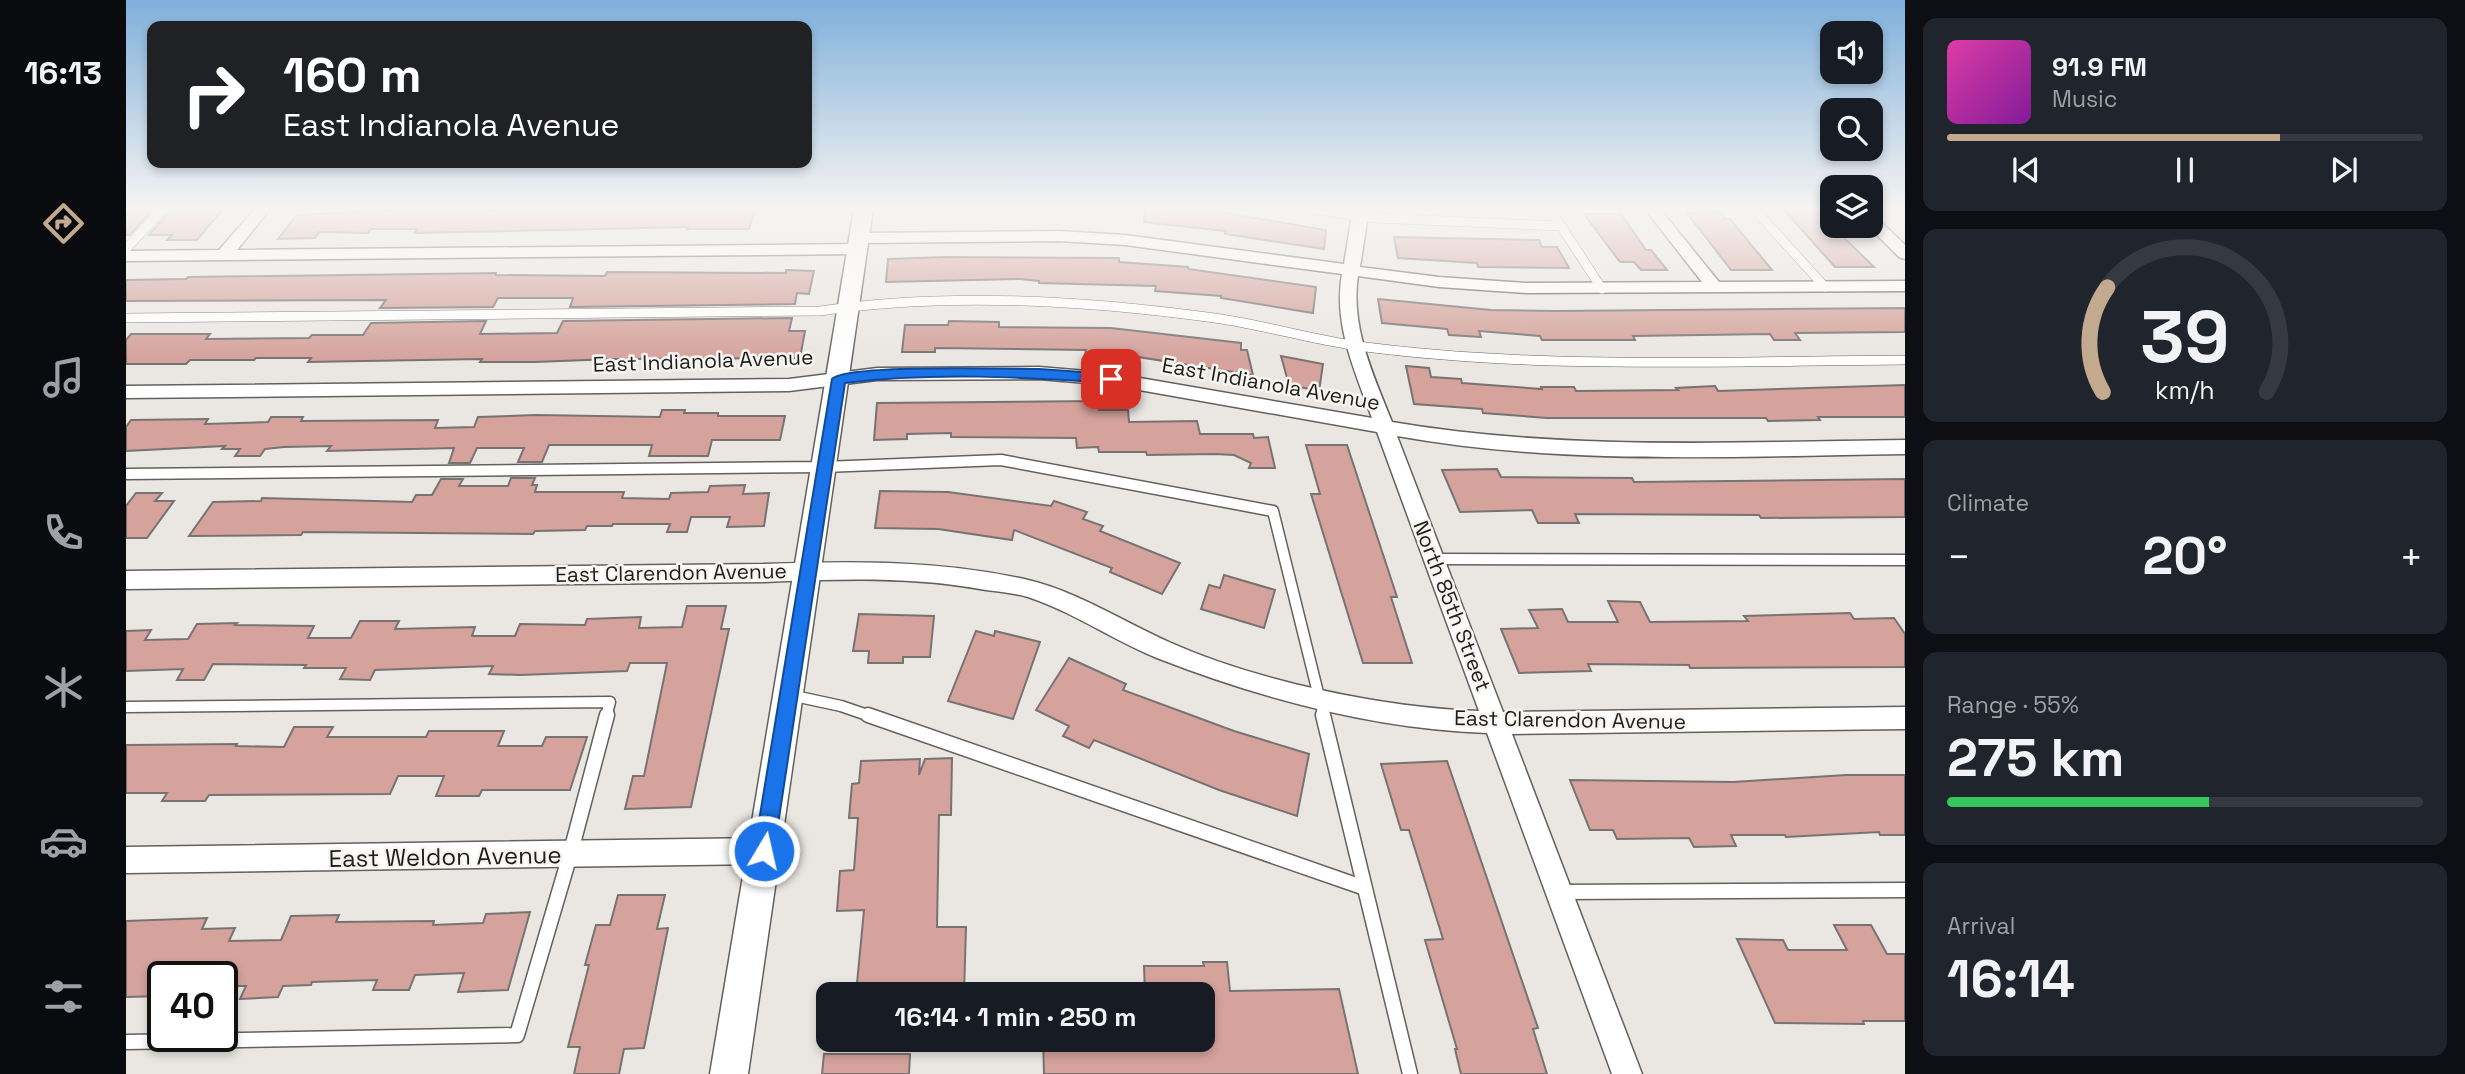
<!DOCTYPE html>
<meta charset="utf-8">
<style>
:root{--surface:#171b24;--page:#20242c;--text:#f1f3f6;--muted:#9ea1a6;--line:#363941;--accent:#c3a98e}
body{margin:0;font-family:"Space Grotesk",sans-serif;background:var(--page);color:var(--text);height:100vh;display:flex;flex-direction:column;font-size:26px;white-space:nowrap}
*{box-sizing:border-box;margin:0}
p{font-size:23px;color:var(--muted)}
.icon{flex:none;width:38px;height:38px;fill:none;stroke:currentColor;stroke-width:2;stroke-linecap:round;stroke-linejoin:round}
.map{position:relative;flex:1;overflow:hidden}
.side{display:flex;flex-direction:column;gap:18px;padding:18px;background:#0d0f14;width:560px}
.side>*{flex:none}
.hud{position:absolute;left:21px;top:21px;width:665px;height:147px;border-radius:14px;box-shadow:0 4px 10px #0003;background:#202124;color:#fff;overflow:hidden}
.buttons{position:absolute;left:1694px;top:21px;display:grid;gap:14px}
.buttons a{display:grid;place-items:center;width:63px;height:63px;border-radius:14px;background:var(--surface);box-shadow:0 4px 10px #0003;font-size:35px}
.speed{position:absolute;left:21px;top:961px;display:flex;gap:14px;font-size:35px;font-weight:700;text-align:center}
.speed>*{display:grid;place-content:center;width:91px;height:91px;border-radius:50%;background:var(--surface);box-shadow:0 4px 10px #0003;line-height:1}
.speed .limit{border:4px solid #111;border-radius:10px;background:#fff;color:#111}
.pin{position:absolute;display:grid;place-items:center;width:60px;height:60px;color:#fff;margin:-30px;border-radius:14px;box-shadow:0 4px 10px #0006}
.me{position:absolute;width:77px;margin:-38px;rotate:9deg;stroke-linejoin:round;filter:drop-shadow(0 0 5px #0008)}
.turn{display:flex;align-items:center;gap:24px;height:147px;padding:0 21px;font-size:32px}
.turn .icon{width:91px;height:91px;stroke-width:2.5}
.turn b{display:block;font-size:49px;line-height:60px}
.big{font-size:52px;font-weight:800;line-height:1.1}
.side .tile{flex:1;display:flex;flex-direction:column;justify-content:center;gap:10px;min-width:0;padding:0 24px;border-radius:14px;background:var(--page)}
.side .dial{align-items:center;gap:0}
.dial svg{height:182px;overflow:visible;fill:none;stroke:var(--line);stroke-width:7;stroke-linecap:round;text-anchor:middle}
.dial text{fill:var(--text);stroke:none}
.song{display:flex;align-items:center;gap:21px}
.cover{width:84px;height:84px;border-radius:10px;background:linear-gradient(135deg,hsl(320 70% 55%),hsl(290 70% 35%))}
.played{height:7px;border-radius:4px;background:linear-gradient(90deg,var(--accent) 70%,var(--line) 70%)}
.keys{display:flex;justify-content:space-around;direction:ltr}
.heat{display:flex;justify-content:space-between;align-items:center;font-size:38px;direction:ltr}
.charge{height:10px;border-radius:5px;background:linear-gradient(90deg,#34c759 55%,var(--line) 0)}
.trip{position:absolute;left:690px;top:982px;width:399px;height:70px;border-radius:14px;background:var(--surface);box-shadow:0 4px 10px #0003;font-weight:800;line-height:70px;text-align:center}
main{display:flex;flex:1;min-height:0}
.tab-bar{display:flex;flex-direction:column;width:126px;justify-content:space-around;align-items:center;background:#090b0e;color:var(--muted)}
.tab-bar .icon{width:49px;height:49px}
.tab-bar .on{color:var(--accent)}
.tab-bar b{font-size:32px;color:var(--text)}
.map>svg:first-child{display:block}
.building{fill:#d5a39c;stroke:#787373;stroke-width:2}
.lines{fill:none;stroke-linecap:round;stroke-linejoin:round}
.service-far2-casing{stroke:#63605d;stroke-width:10}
.service-far1-casing{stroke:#63605d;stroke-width:13}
.service-casing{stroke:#63605d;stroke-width:17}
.minor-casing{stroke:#63605d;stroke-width:3}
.tertiary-casing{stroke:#63605d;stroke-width:3}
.service-far2{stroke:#fff;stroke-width:9}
.service-far1{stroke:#fff;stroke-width:10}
.service{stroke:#fff;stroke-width:14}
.minor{fill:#fff;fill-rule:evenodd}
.tertiary{fill:#fff;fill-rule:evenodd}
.route{fill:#1a73e8;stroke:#114b97;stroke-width:2}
.labels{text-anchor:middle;stroke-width:5;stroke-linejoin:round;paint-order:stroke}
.street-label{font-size:21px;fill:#1e1d1b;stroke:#f7f5f1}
.near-street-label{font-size:24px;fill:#1e1d1b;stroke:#f7f5f1}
</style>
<main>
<nav class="tab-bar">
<b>16:13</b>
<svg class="icon on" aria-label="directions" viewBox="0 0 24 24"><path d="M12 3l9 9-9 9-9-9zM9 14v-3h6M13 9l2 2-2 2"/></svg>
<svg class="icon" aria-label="music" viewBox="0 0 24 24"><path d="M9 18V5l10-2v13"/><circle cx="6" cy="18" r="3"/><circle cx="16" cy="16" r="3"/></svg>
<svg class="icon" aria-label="phone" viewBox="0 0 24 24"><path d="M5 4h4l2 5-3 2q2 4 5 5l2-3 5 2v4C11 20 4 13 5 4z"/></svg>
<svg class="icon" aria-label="climate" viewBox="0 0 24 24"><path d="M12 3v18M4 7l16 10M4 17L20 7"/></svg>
<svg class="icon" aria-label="car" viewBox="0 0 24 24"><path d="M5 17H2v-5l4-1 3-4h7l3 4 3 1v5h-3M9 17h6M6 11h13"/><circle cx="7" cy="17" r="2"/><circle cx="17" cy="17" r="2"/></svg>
<svg class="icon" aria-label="filters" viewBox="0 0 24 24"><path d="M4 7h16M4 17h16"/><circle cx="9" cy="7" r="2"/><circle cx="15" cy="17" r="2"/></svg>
</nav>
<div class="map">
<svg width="1779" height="1074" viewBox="0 0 1779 1074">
<rect width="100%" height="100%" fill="#eae7e3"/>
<!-- building -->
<g class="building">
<polygon points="62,209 97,209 71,240 41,240 46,235 23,235 44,211"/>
<polygon points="297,209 414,212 415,209 629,209 623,229 561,229 562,227 289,233 291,229 245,229 242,233 193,232 189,238 152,239 171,215"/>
<polygon points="1019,209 1076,209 1200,230 1198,249 1099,234 1099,231 1018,222"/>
<polygon points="1657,209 1698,209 1706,218 1706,226 1748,267 1709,267"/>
<polygon points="0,210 26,211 4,235 0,235"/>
<polygon points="1593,212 1599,219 1604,219 1646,270 1605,270 1561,213"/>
<polygon points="1458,214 1495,214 1520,250 1525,250 1541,270 1515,270 1508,262 1494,262"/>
<polygon points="1268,237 1413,240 1416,247 1431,247 1443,268 1352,267 1351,263 1272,258"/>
<polygon points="820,257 993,258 993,262 1062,267 1062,269 1190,287 1187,313 1095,298 1095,296 1029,291 1030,286 913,283 913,281 894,279 760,282 762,259"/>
<polygon points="660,270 688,271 683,294 671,293 669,304 444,307 447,298 372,298 367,307 254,308 260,300 0,301 0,280 60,279 62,277 370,273 370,275 479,276 481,272 660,273"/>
<polygon points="1252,299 1365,310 1429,311 1779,308 1779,332 1669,333 1674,340 1648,340 1644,334 1507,336 1509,340 1416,340 1414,336 1353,331 1355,337 1323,335 1321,329 1256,323"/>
<polygon points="666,318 663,331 679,331 674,358 487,359 409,362 354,362 356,359 182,362 185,358 130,358 128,360 64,360 60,364 0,364 0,340 5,334 84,334 80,339 183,338 186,335 237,335 245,323 360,321 354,334 431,333 437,321"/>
<polygon points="823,321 873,322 873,327 985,328 1115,343 1115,350 1121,350 1127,375 999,355 999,358 959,355 960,350 809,348 809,352 776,352 779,325 822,325"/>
<polygon points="1155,356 1197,364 1193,391 1163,385"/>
<polygon points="1280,366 1303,368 1305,377 1335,379 1336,383 1416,389 1415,387 1448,387 1450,391 1552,390 1550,388 1589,386 1592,391 1779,385 1779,417 1692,417 1694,420 1642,421 1640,418 1421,418 1357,413 1356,409 1288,404"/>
<polygon points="972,401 973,410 1002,410 1003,422 1071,421 1074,434 1127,434 1128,438 1142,437 1149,468 1123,468 1125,463 1108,455 1089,454 1021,455 1020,452 973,452 972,447 951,448 950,438 825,437 825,433 781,434 781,439 748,440 751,403"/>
<polygon points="536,410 559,410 558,413 592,413 592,416 659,416 654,440 586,440 582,456 523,456 526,445 423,445 416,462 392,462 398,448 351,448 344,463 323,463 328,448 201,451 205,446 158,447 139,449 134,456 109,456 114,449 96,449 99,446 0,451 0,427 5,420 82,419 79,424 142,422 145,417 177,417 175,421 312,420 309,428 348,427 352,417 410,415 534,417"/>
<polygon points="1180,445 1221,445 1271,597 1265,597 1286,663 1237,663 1185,494 1194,494"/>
<polygon points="1371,469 1375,477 1506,478 1508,482 1779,479 1779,517 1635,518 1633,515 1449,514 1453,523 1412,523 1406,510 1334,512 1316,470"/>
<polygon points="385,478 409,478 406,485 411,485 409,492 498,492 496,498 543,499 545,493 582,492 584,486 619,485 617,494 643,493 638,526 601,527 604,517 565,517 561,532 541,532 544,524 487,524 486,526 461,526 459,530 409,531 407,534 177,532 175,535 63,536 87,502 135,501 136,498 286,502 290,495 306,495 315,479 337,479 333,486 382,486"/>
<polygon points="754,491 822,492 925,506 928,501 961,512 957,519 977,526 974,531 1054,563 1036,594 984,572 986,568 888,530 886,540 812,529 749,528"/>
<polygon points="10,493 36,493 29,501 48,501 21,538 0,538 0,506"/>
<polygon points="1098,575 1149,590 1138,628 1075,609 1083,585 1094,588"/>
<polygon points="1482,601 1514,602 1524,622 1622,621 1618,616 1724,613 1728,619 1768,618 1779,634 1779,667 1564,668 1563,665 1462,664 1465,671 1393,673 1375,629 1412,628 1403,610 1436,609 1442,622 1492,622"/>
<polygon points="561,606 600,606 595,629 603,629 565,807 499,809 507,776 518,776 541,663 504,663 501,671 394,675 363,674 367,666 249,670 244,680 214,679 220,668 178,668 180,665 87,664 78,680 51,680 57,669 0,671 0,631 25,630 19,640 62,639 71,624 111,623 109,625 188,626 182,638 225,638 234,621 273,621 269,629 349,627 346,636 389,636 394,624 459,625 461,619 515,617 513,628 556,627"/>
<polygon points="733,614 808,616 804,657 777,657 777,663 742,663 743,651 727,651"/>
<polygon points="850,631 868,636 869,631 914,642 887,719 822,701"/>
<polygon points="943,658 1000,684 997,690 1108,731 1183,754 1171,816 1093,790 968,740 963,748 937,736 943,726 910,710"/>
<polygon points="168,727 207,727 201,737 300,737 303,731 378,731 372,746 416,746 420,737 461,737 444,790 356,790 353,796 310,796 318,776 272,776 264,794 83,795 79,801 36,801 41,793 0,793 0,745 111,744 110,746 158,747"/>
<polygon points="826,758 825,815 813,815 811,927 840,927 838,994 730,994 738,910 711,911 714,871 728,870 732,818 723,818 726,784 733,783 735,761 794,759 793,775 799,759"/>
<polygon points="1321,761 1412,1028 1407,1029 1421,1074 1335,1074 1329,1049 1331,1049 1299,940 1317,939 1283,830 1275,830 1255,764"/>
<polygon points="1720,775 1779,775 1779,835 1754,835 1753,832 1660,837 1659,835 1605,835 1610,846 1568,847 1563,838 1491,839 1487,830 1464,830 1444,780 1607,782"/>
<polygon points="492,895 539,895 531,929 542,928 518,1048 498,1049 493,1074 448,1074 454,1047 442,1047 463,965 459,965 470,925 484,925"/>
<polygon points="404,912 382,990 332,992 338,973 289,975 283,990 247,990 251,980 186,982 185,985 157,986 152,997 114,999 120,986 96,986 96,976 37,976 37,996 0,997 0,921 81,918 76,929 109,928 103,941 155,940 165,916 213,915 210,922 308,921 307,925 357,923 360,914"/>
<polygon points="1708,925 1745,925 1761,954 1779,954 1779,1021 1737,1021 1738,1024 1649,1023 1611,939 1657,940 1662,950 1721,950"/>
<polygon points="1077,962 1101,962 1104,991 1213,989 1232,1074 918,1074 917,1040 1076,1040 1076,994 1019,994 1018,966 1078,966"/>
<polygon points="698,1054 784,1054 783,1074 696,1074"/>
</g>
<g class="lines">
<!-- service-far2 casing -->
<g class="service-far2-casing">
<g id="service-far2">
<polyline points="1186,209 1249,218 1435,226"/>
<polyline points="1424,209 1476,289"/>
<polyline points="1628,209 1699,287"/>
<polyline points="0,249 37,209"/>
<path d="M0 318 694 311C820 292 955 300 1081 317 1132 323 1181 339 1232 346 1413 370 1597 361 1779 360"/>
</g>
</g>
<!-- service-far1 casing -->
<g class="service-far1-casing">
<g id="service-far1">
<polyline points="0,474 698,467 875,460 1147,511 1198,717"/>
<polyline points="1308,559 1779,560"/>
<polyline points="664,695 715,706 747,717"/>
<polyline points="0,707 484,702 480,717"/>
</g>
</g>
<!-- service casing -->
<g class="service-casing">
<g id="service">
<polyline points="742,715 1236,887"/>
<polyline points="1197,715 1284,1074"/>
<polyline points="1434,892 1779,890"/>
<polyline points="0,1042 391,1035 444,855 481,715"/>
</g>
</g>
<!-- minor casing -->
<g class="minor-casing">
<g id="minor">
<polygon points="129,209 144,209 111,250 733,244 741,249 733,254 0,261 0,251 93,250"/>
<path d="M1227 209H1243L1234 267 1313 277 1401 283 1576 282 1519 209H1534L1593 282 1779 281V291L1401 293 1313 287 1232 276C1224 327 1248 376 1266 422 1435 451 1609 442 1779 440V454C1611 456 1438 466 1271 436L1377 712 1779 707V729L1386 734 1516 1074H1486L1361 733C1248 729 1136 699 1031 658 987 640 947 612 902 597 888 593 874 592 860 590 786 576 713 579 638 582L0 589V571L638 564C727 561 815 560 902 580 950 591 998 622 1043 642 1130 681 1258 708 1353 711L1251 432 985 385 913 379 751 380 663 391 0 398V386L663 379 751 368 913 367 985 373 1246 418C1229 372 1207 324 1216 274L999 245 933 241 735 243 727 238 735 233 933 231 999 235 1218 264Z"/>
<polygon points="1745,215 1750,217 1779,245 1779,259 1773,257 1742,226 1745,226"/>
<polygon points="638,838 647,842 651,851 647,860 638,864 0,873 0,847"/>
</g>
</g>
<!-- tertiary casing -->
<g class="tertiary-casing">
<polygon id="tertiary" points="728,209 747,209 622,1074 584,1074"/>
</g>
<!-- service-far2 -->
<use href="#service-far2" class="service-far2"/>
<!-- service-far1 -->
<use href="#service-far1" class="service-far1"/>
<!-- service -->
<use href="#service" class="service"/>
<!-- minor -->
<use href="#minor" class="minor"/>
<!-- tertiary -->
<use href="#tertiary" class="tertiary"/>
</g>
<!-- sky -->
<linearGradient id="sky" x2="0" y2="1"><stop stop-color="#7fb0db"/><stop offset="0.58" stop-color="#f6f4f2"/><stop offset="1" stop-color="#f6f4f2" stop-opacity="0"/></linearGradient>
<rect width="1779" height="360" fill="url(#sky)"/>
<!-- route -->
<path class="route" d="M913 369 985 374 992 379 985 383C898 377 806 372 719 383L648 851 645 858 638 861 631 858 628 851 706 379C721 364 882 369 913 369Z"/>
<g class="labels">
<!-- street labels -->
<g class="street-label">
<text transform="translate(577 361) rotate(-2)" y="7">East Indianola Avenue</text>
<text transform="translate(1145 384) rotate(10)" y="7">East Indianola Avenue</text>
<text transform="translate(545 573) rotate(-1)" y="7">East Clarendon Avenue</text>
<text transform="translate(1326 606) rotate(69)" y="7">North 85th Street</text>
<text transform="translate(1444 720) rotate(1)" y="7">East Clarendon Avenue</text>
</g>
<!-- near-street labels -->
<g class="near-street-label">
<text transform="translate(319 857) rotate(-1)" y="8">East Weldon Avenue</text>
</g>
</g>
</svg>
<div class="buttons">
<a><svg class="icon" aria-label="sound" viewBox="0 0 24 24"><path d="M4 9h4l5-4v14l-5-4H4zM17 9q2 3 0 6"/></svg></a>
<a><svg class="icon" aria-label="search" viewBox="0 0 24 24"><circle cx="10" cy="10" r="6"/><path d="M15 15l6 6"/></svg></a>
<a><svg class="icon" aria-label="layers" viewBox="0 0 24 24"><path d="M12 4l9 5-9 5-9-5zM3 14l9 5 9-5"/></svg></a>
</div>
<div class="speed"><div class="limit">40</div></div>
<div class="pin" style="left:985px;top:379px;background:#d93025"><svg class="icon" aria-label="arrive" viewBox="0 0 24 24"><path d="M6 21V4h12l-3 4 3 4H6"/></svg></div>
<svg class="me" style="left:638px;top:851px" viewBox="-20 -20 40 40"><circle r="17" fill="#1a73e8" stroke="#fff" stroke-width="3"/><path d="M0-11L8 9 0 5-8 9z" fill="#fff"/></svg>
<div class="trip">16:14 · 1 min · 250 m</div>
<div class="hud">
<div class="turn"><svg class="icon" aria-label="right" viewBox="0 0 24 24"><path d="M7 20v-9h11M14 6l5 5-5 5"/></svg><div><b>160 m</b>East Indianola Avenue</div></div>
</div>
</div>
<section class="side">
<div class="tile">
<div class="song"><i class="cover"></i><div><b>91.9 FM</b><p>Music</p></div></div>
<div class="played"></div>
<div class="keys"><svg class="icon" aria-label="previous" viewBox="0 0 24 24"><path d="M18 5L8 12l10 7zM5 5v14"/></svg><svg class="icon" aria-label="pause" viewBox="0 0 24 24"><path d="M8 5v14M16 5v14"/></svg><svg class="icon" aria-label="next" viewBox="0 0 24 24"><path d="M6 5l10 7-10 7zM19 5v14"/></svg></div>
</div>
<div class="tile dial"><svg viewBox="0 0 100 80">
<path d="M14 69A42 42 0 1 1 86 69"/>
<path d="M14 69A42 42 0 0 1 16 23" stroke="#c3a98e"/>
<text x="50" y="56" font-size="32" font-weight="700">39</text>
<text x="50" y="72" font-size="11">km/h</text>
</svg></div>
<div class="tile"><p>Climate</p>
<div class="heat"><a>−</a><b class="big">20°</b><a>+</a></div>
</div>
<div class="tile"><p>Range · 55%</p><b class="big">275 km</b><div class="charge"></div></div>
<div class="tile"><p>Arrival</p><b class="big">16:14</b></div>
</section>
</main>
